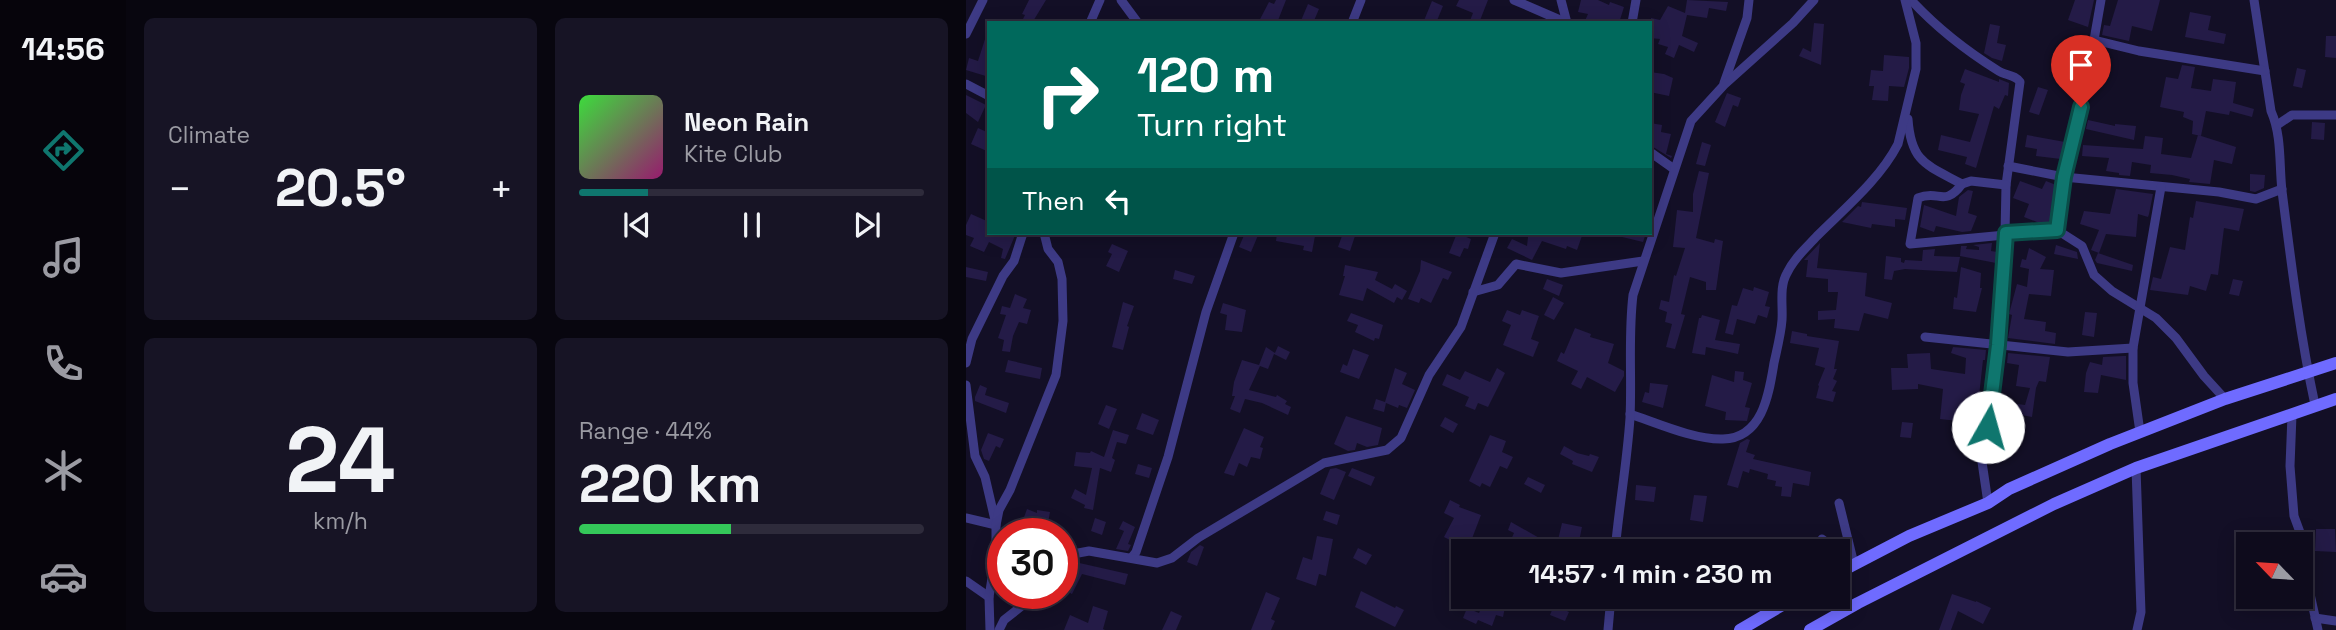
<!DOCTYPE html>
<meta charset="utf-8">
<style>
:root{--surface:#0e0b1c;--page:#171425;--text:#f1f3f6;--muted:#9b9ba3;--line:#2e2b3b;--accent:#0f766e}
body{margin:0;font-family:"Space Grotesk",sans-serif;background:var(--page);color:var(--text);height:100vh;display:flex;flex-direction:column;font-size:26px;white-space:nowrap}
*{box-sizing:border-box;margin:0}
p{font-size:23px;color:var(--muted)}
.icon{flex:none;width:38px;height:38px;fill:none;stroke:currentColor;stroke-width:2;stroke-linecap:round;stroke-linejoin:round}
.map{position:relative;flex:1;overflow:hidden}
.drawer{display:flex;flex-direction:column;gap:18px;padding:18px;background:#08060f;width:840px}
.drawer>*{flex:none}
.hud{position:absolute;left:21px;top:21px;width:665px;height:214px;border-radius:0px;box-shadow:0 4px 18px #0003,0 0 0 2px var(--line);background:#00695c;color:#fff;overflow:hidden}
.needle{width:46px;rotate:295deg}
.controls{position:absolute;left:1270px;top:532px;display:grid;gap:14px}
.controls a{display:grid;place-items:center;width:77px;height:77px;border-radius:0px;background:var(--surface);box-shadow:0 4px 18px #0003,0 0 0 2px var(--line);font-size:35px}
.speed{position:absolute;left:21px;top:518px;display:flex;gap:14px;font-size:35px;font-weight:700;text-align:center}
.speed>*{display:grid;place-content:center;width:91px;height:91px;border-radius:50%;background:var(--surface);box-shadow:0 4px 18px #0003,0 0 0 2px var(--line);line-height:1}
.speed .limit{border:10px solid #d22;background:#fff;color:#111}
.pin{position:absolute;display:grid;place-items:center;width:60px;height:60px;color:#fff;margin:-72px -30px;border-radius:50% 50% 50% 0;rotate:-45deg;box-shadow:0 0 7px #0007}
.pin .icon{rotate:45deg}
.me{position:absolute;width:77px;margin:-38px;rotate:7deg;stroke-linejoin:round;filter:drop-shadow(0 0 5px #0008)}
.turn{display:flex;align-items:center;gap:24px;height:147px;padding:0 35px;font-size:32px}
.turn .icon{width:91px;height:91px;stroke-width:2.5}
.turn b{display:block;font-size:49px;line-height:60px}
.then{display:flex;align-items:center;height:66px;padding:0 35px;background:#0003;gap:14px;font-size:26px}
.big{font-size:52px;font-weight:600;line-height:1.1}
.drawer .card{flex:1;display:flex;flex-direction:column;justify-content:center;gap:10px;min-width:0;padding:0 24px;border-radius:10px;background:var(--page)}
.drawer .dial{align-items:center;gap:0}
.dial b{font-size:91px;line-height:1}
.song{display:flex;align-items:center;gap:21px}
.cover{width:84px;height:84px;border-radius:10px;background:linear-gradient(135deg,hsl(120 70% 55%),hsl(320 70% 35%))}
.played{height:7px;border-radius:4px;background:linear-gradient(90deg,var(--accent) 20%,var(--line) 20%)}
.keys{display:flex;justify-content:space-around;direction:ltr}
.heat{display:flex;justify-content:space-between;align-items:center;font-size:38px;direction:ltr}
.charge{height:10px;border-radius:5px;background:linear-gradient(90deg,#34c759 44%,var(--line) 0)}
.drawer .tiles{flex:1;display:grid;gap:18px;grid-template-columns:repeat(2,1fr)}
.trip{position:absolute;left:485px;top:539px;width:399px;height:70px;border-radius:0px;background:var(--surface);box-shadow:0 4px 18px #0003,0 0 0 2px var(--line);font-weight:600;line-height:70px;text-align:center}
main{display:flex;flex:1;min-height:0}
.dock{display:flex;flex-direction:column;width:126px;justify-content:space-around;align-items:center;background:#06040b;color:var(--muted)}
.dock .icon{width:49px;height:49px}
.dock .selected{color:var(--accent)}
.dock b{font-size:32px;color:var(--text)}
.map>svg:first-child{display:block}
.building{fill:#241b47}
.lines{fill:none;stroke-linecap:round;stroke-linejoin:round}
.street{stroke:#3d3a85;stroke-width:9}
.secondary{stroke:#6f6bff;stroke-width:12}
.route-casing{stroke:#0a4d48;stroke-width:18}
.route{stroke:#0f766e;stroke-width:12}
</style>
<main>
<nav class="dock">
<b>14:56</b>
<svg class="icon selected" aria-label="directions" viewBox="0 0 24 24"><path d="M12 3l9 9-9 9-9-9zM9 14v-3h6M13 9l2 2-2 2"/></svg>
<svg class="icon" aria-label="music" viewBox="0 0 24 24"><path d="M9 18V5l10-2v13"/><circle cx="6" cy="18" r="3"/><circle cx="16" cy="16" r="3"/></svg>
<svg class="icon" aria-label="phone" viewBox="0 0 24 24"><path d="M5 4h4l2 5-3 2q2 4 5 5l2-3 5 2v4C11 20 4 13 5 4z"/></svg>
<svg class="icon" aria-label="climate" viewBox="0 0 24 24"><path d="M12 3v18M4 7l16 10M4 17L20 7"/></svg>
<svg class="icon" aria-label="car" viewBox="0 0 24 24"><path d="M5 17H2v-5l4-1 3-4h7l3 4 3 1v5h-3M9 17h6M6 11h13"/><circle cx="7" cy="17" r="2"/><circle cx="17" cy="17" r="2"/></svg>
</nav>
<section class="drawer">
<div class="tiles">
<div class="card"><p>Climate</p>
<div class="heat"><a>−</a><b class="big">20.5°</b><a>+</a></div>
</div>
<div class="card">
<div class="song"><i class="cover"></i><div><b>Neon Rain</b><p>Kite Club</p></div></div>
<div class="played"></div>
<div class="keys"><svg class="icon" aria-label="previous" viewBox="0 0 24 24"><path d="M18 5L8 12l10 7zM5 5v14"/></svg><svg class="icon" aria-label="pause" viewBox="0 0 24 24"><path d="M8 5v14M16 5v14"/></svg><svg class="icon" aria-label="next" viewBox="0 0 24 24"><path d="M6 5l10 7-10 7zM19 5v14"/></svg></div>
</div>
<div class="card dial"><b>24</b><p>km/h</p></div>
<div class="card"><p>Range · 44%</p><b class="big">220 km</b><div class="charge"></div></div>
</div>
</section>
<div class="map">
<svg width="1370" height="630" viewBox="0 0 1370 630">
<rect width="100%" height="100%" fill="#130f26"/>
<!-- building -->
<g class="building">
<polygon points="63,0 80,0 66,23 55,23 59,15 56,14"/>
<polygon points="310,0 320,0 311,23 292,23 303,2 308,4"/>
<polygon points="493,0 522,0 513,23 503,23 507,13 490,6"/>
<polygon points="615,0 632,0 643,5 644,2 658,7 653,23 618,23 622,14 612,12"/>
<polygon points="721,0 762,2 760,11 743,8 741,18 721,15 716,36 732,43 728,52 713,45 708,58 699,54 702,47 692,44 694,39 684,38 685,18 694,20 702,6 719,13"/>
<polygon points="1109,0 1128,0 1122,27 1102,20"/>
<polygon points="1152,0 1194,0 1186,31 1166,26 1163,41 1136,35 1138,25 1144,26"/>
<polygon points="466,1 477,6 470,23 457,23"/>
<polygon points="342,4 353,9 347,23 334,23"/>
<polygon points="1224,12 1245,16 1242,30 1260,34 1258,44 1219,37"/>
<polygon points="848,23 858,24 855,65 833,56 837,48 845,52"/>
<polygon points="1024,24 1034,26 1031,43 1040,45 1036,61 1026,58 1018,53"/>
<polygon points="21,33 23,34 23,77 0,70 3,58 12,61"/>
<polygon points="1360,36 1370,36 1370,58 1359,57"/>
<polygon points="918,55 943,57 943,68 938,87 923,86 922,101 906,100 908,86 903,86 905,70 917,71"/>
<polygon points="1216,65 1229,67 1225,88 1245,91 1247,79 1270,82 1267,103 1288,109 1286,117 1264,111 1263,115 1240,111 1235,136 1226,134 1227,121 1217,117 1218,112 1194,107 1200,77 1212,79"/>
<polygon points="1331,68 1340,70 1336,88 1327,86"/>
<polygon points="999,69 1033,82 1033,79 1043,83 1042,96 1039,95 1033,109 1028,106 1010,168 999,164 1001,157 972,150 975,135 1004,142 1013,114 993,110 995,95 999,84 994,82"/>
<polygon points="684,72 698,74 707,78 703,96 684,92"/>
<polygon points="1072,87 1082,90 1073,115 1063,112"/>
<polygon points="761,93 775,98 772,107 767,105 759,127 749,122"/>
<polygon points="0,95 20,105 12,122 0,113"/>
<polygon points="1122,120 1149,126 1149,124 1170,126 1168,140 1120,129"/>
<polygon points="1346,122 1359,123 1358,140 1345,139"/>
<polygon points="684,123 696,125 695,132 705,134 700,154 706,156 705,158 684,145"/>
<polygon points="12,128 23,133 23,152 5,144"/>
<polygon points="1061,135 1099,142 1095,159 1070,156 1071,149 1059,147"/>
<polygon points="1232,135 1270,147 1266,164 1248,160 1244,184 1223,182 1224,179 1206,175 1184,173 1185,165 1166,162 1164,176 1153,175 1153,173 1140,171 1143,158 1116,156 1117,145 1177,149 1179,136 1197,138 1195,154 1225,158"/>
<polygon points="736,142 745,145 739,166 730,164"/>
<polygon points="733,171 743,173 730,238 748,243 749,239 757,241 750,290 740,290 740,282 724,277 715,314 719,315 709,349 700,347 706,324 699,322 701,312 693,309 695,300 703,302 708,275 710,276 719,248 707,247 711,210 727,212 727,194"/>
<polygon points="1284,174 1299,175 1298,188 1289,192 1284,191"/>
<polygon points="1054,181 1076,189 1080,181 1090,185 1086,214 1082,224 1076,224 1058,217 1063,204 1047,198"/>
<polygon points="1150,189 1187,194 1183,214 1182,217 1172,214 1170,237 1140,234 1133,253 1125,250 1133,230 1114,224 1118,211 1144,214"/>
<polygon points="1002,190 1007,191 1002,213 1011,216 1005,231 996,232 970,226 968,232 954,227 958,205 990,216 993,197"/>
<polygon points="1230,201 1278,209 1273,231 1258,228 1252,275 1245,274 1240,291 1224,286 1222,295 1184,290 1187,277 1195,279 1204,247 1219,250 1224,217 1227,218"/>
<polygon points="896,202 941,208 939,220 929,219 929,227 906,224 905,228 876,222 892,206 895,207"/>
<polygon points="5,214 23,222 23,233 31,233 41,237 42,233 50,233 39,259 35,258 37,249 23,242 18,252 4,246 8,238 0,235 0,225"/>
<polygon points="279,233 293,233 285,252 273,247"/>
<polygon points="311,233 330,233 349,236 346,252 337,250 338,246 310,241"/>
<polygon points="377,233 389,236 384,251 372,247"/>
<polygon points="491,233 500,233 498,236 505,239 502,249 498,248 494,257 483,253"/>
<polygon points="555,233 617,233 611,250 601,246 600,249 576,241 566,260 541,248 546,239 561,246 562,237"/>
<polygon points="652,233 680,233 677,242 652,236"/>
<polygon points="854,243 851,268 901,273 899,296 926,303 922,319 898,313 893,331 868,328 869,319 852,320 852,311 870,310 872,292 862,292 862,279 840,277 842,260 838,260"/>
<polygon points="1026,243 1025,251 1031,252 1030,263 994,256 995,246 1001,246 1000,249 1013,250 1013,247 1007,245"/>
<polygon points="146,244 162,251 153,272 140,266 146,254 142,252"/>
<polygon points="1090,245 1111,252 1112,259 1088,254"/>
<polygon points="1063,248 1080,257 1074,269 1088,270 1085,296 1063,294 1058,319 1080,322 1079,331 1090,333 1089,344 1042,338 1046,315 1043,314 1051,284 1061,287 1063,269 1054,267 1056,259 1060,260"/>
<polygon points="969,249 968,256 994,257 991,272 939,269 928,271 926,280 918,279 920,256 935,258 935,262 938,263 939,260 956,261 957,250"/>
<polygon points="1132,253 1167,265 1166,271 1131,263 1129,260"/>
<polygon points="455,260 486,272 482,280 477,278 465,303 455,298 453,303 442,299 454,271"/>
<polygon points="379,265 412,272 409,280 426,289 429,284 441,291 436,300 431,297 428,303 401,288 397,301 373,295 379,276 377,276"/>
<polygon points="0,267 22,272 20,281 0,277"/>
<polygon points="995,267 1015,273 1014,288 1016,288 1010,312 987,309 988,297 991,298"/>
<polygon points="209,270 229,276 226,284 207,279"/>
<polygon points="581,279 597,285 593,296 577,289"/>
<polygon points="1267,279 1277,281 1273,296 1263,294"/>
<polygon points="788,287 803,292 799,306 804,307 801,318 792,315 789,324 771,319 767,335 759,333 766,305 771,306 777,288 787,291"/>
<polygon points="49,294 61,299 57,308 65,310 61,324 53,322 47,336 44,352 36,351 38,340 32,338 40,315 34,314 36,306 44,308"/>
<polygon points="587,297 598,303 588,320 578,315"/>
<polygon points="157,302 168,306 161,326 163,327 157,350 146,347"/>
<polygon points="257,303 280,310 276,332 259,330 261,315 254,313"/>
<polygon points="541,310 554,315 556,310 573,316 565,339 573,342 567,357 537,345 545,325 536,321"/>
<polygon points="1119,312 1131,313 1128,337 1116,335"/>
<polygon points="385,313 417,325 413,339 409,338 408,341 389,332 392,325 381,321"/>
<polygon points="736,315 754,320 749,340 774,344 772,354 740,347 739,355 726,353 733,318 735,318"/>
<polygon points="609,328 625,334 624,337 648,344 642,363 658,371 658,376 649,392 621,377 615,389 605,384 612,371 591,361 595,352 598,354"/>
<polygon points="826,331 841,334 841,336 873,341 868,369 871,369 867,379 871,381 866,391 870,392 867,402 850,398 853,386 852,385 859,368 849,365 853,348 824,343"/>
<polygon points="312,346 324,352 320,360 308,354 302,369 294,366 283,390 310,397 311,395 321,401 319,404 325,407 322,415 296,403 279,399 274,413 264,409 269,396 266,396 268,382 276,360 293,365 300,347 309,353"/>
<polygon points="987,347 1020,350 1019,360 1017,360 1010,423 974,419 977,389 952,384 952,389 926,390 925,368 942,368 941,354 964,353 965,369 999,374 1000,358 985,353"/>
<polygon points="387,349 403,355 393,379 374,372 377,364 381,366"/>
<polygon points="1042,353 1084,357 1080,382 1073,381 1070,388 1066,417 1050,414 1052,404 1059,405 1064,388 1050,386 1053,365 1041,363"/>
<polygon points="1157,356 1160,356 1160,380 1135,375 1132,393 1118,392 1120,373 1124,362 1136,365 1137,357"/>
<polygon points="42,360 76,368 74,379 39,372"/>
<polygon points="429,368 441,373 436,384 449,390 441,408 433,405 432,408 420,403 418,412 407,409 410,399 419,402"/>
<polygon points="531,368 539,373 522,407 512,403 509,410 499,406 503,397 476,385 481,374 494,380 499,371 524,382"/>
<polygon points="769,371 778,372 777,380 786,383 779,407 784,408 781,421 759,420 760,412 739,406 746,375 768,382"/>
<polygon points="684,383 702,385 697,408 676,402 679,392 683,393"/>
<polygon points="14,385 21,388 19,395 43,403 40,413 9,401 9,397"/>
<polygon points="140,405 151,409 143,429 132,424"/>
<polygon points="176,413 193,420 187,435 170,429"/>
<polygon points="380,416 416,428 412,445 401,447 391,443 389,450 382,451 368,444"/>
<polygon points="479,417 492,424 487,433 474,426"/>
<polygon points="936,422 947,423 945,438 934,437"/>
<polygon points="278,428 298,437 294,447 297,448 294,459 285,457 281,467 273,463 268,476 258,473"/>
<polygon points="147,430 163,435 160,444 151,442 146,458 149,460 145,472 134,468 127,510 118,508 119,505 105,498 109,489 120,495 126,468 108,466 110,452 124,453 125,451 138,457"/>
<polygon points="22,433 38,439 34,448 30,446 23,461 18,459 15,450"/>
<polygon points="524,435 540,441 536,452 547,457 541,469 534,466 524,487 516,483 514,487 503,481"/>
<polygon points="781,439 784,440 780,452 789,455 787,459 845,472 843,486 827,483 825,497 815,496 816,487 809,486 810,481 801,479 802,474 784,469 783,473 777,471 772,488 761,485 774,443"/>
<polygon points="598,446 611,453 623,456 624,454 633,457 626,472 606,464 607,461 594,454"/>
<polygon points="172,464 186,468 183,478 169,474"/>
<polygon points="370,468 380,472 368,500 354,494 364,469"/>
<polygon points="386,468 409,477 405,486 382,476"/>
<polygon points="562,477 579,485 575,493 558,484"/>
<polygon points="670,485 690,487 688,502 669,500"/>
<polygon points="728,495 741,496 737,522 724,520"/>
<polygon points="484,500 494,505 493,507 515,515 502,549 478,537 488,518 478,513"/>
<polygon points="61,509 71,513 71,510 84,512 80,534 62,534 53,531"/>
<polygon points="360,511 374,515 371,525 357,520"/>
<polygon points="129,518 140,522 136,535 125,531"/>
<polygon points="157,521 169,527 162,544 165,545 162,551 150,549 158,531 153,529"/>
<polygon points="545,522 575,539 571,548 555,541 549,551 540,551 548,533 542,530"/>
<polygon points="596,523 616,527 611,551 585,551 590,540 592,540"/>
<polygon points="1350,529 1369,529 1370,552 1349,551"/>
<polygon points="351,536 367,539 360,576 353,574 350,586 330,579 337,557 346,560"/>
<polygon points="234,545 238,547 231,566 221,562 225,552"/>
<polygon points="392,548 406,555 400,565 387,558"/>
<polygon points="109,562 162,574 159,585 116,574 106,594 97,589 106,572 101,570"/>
<polygon points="395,591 429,608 430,606 438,610 429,627 389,607"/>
<polygon points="300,592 314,598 305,619 309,621 305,630 285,630"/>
<polygon points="986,594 1010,602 1010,601 1025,608 1017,624 992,611 985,630 973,630"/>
<polygon points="520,597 541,597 537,617 530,615 526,626 512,620 510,624 497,618 501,608 513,613"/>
<polygon points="588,605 603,612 599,621 584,615"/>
<polygon points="127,606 142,611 137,629 139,630 98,630 104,615 122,623"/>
<polygon points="205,611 216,616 210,630 196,630"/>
</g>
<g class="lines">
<!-- street -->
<g class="street">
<polyline points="155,0 172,23"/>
<polyline points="548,0 601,23"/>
<polyline points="595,0 601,23"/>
<path d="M945 0C970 27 999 50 1031 70 1039 76 1049 74 1054 82L1040 185 1039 233 1032 345 1019 455 1016 462 1022 503"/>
<polyline points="1135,0 1128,40 1122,60 1121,83 1098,177 1253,192 1290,199 1316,189"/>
<path d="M1288 0 1305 111C1316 136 1313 164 1316 191 1325 262 1334 335 1349 405"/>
<polyline points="124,23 134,0"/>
<polyline points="386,23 395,0"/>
<polyline points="666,23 670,0"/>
<polyline points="0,34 17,0"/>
<polyline points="1128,40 1173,51 1299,71"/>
<polyline points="758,83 781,18 783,0"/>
<polyline points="0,84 23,96"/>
<path d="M942 119C945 163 961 165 996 184L1005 181 1040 185"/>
<polyline points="1311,125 1326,115 1370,115"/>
<polyline points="684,152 708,169"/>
<polyline points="1042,166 1098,177 1091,230"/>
<path d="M996 184C978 208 973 189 952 198L944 244 1091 230 1116 246 1128 275 1146 291 1190 318 1210 338 1238 376 1259 399"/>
<polyline points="507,292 532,285 550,264 595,273 677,261"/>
<polyline points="959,337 1102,352 1167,348"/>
<polyline points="0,363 6,339 37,276 48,261 57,233"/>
<polyline points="0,385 9,456 19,477 29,520"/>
<path d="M664 414C691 423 729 440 757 439 797 438 803 393 808 363 811 349 815 334 816 320 817 305 813 287 821 273 828 258 840 248 851 236 879 208 914 179 932 144L950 69V43L939 0"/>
<polyline points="1326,415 1324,466 1328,516 1335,535 1338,567 1352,630"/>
<polyline points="1174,432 1167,383 1167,348 1195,187"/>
<polyline points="1170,468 1175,612 1171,630"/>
<polyline points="0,518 30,525"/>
<polyline points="856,539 888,564 873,503"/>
<path d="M649 551C653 507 661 463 664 418 666 377 662 336 667 295L725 121 758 85 827 23 848 0"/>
<polyline points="166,557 170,552 202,457 240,312 268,233"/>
<polyline points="96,565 107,554 123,551 191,563 206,558 232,538 358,463 421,450 435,438 463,375 495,327 529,233"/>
<polyline points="0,581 23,597"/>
<polyline points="1349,618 1370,621"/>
<polyline points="24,630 23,597 30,553 30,525 33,510 44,490 90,375 97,321 96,279 92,262 82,249 78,233"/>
<polyline points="33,630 38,620 72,593"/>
<polyline points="642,630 645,597"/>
</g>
<!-- secondary -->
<g class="secondary">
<polyline points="872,573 943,536 1022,503 1043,489 1144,444 1259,399 1370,363"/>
<polyline points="774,630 830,597"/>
<polyline points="844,630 892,603 1088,504 1170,468 1370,399"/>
</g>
</g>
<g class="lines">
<!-- route casing -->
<g class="route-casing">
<polyline id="route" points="1022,427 1032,345 1040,233 1091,230 1098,177 1115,107"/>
</g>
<!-- route -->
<use href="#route" class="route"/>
</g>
</svg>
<div class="controls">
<a><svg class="needle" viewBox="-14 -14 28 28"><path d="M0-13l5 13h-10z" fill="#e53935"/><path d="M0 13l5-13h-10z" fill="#9b9ba3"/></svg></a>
</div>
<div class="speed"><div class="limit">30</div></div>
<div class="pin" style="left:1115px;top:107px;background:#d93025"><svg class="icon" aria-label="arrive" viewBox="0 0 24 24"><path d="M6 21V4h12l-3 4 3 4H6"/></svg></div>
<svg class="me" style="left:1022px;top:427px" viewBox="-20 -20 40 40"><circle r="19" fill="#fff"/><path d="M0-13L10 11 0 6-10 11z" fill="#0f766e"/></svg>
<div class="trip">14:57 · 1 min · 230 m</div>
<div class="hud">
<div class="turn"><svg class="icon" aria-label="right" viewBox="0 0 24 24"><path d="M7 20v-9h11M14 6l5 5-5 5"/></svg><div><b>120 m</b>Turn right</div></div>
<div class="then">Then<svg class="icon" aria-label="left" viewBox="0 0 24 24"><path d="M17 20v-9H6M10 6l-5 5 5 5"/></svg></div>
</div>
</div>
</main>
